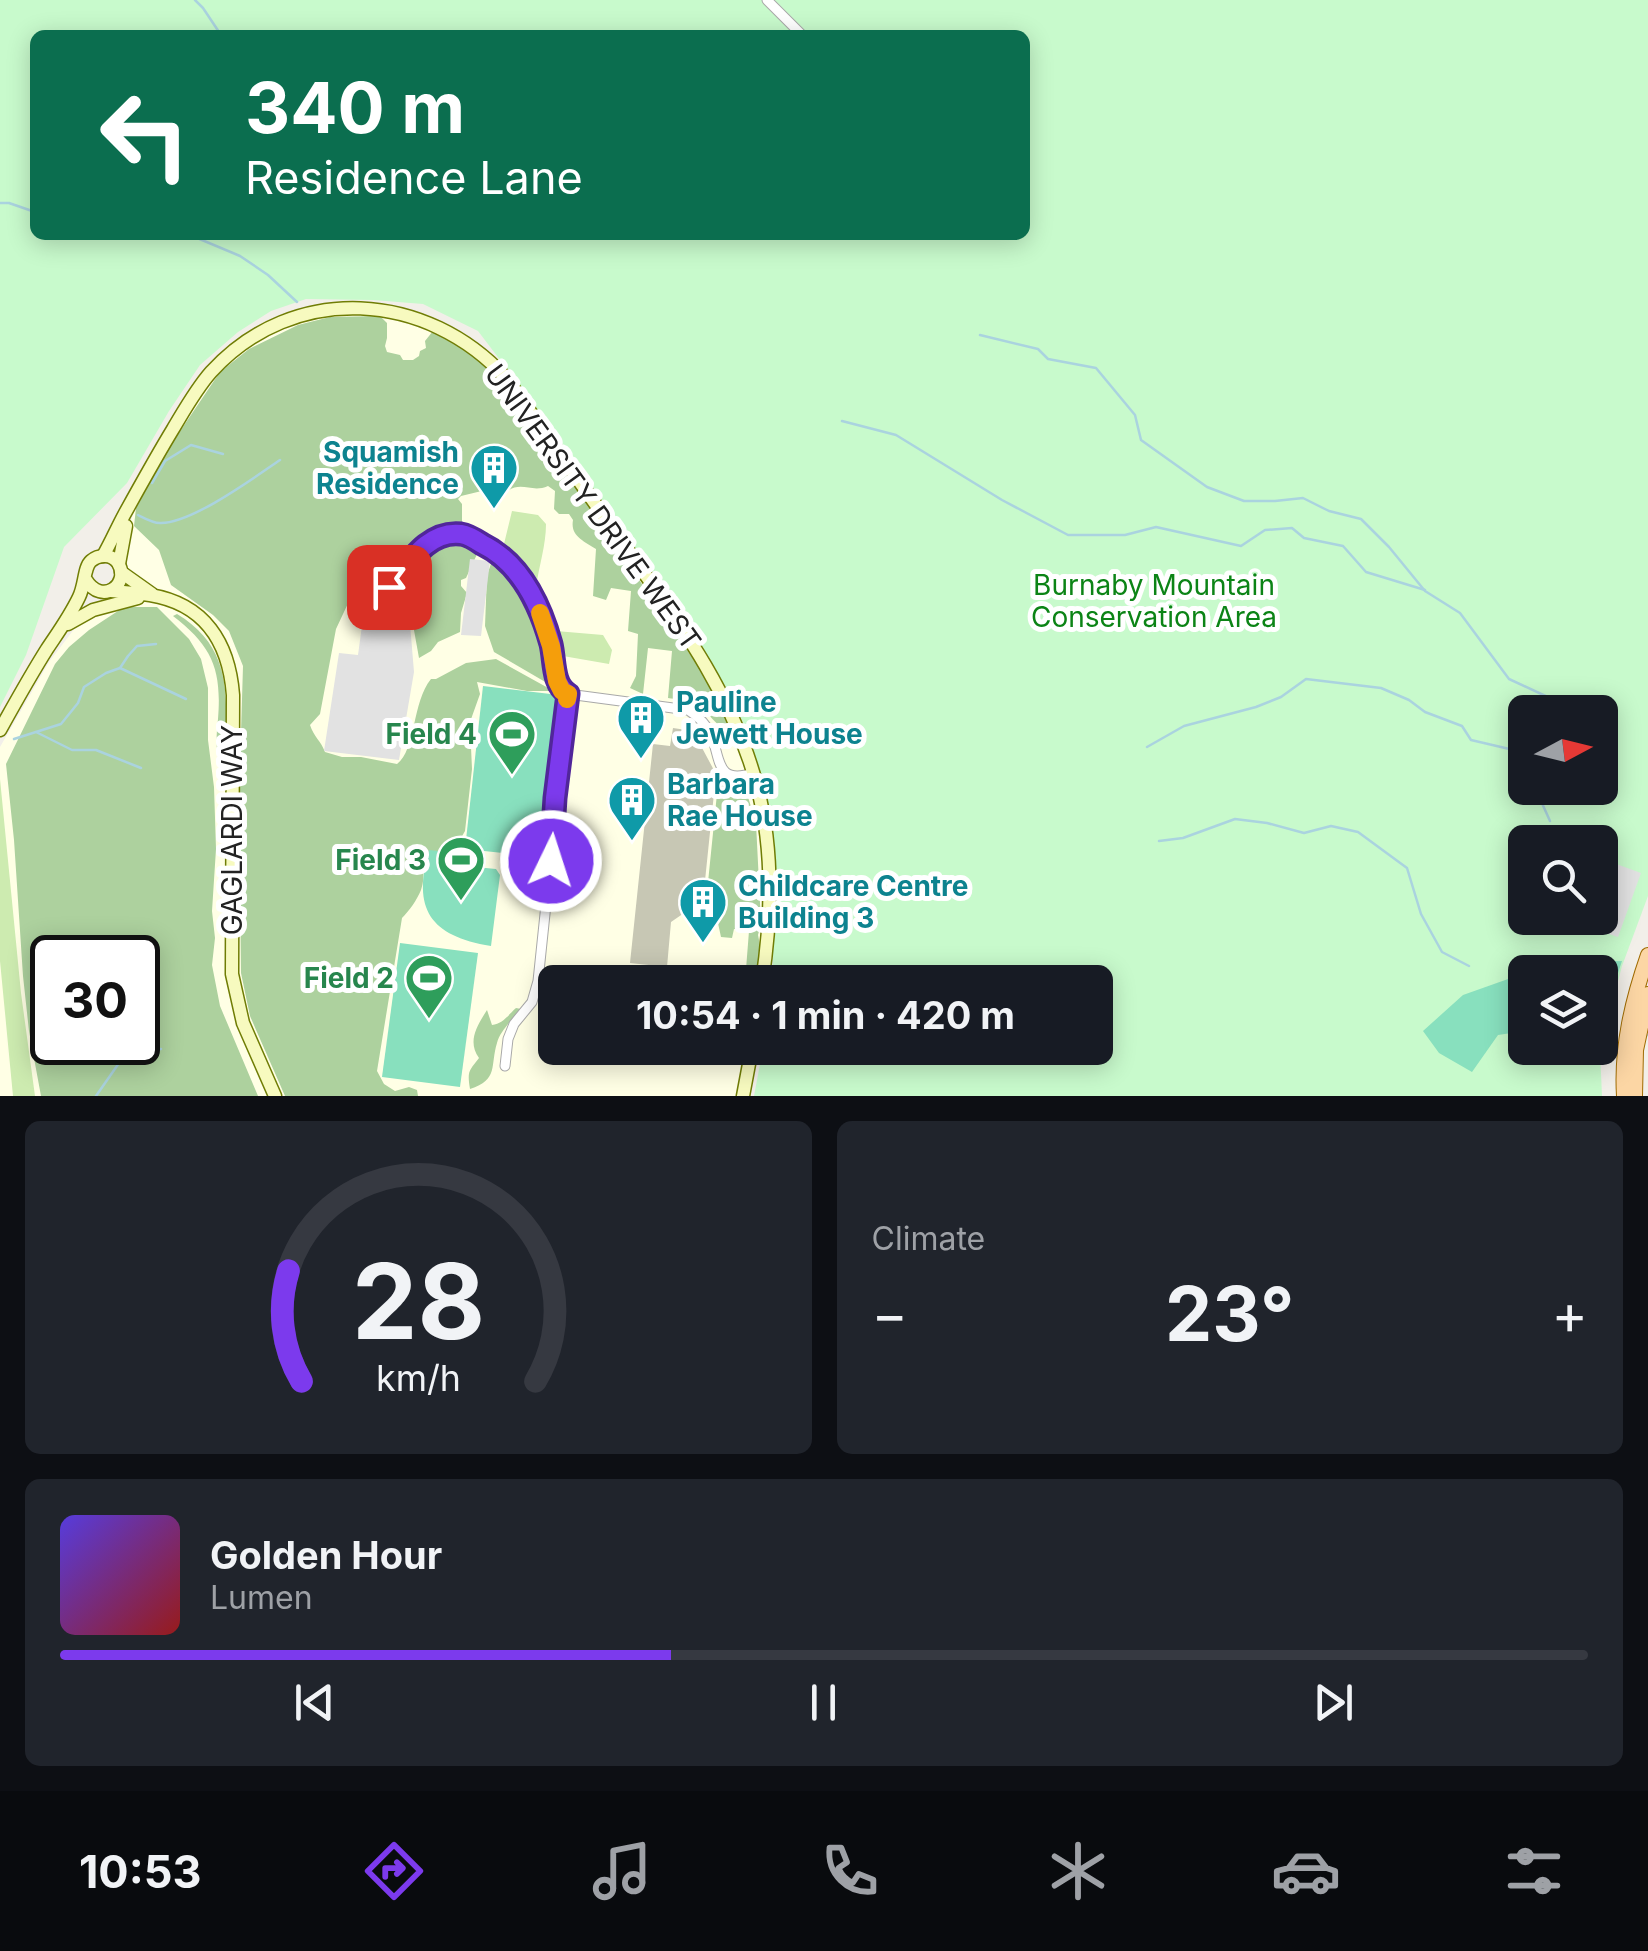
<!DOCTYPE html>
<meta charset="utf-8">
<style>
:root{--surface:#171b24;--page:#20242c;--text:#f1f3f6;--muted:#9ea1a6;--line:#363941;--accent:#7c3aed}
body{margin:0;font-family:Inter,sans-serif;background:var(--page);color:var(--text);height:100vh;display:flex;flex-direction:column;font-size:38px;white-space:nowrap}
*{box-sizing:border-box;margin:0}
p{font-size:32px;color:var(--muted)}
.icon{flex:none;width:55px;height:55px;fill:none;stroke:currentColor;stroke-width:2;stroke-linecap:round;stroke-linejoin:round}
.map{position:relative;height:1096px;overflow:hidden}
.side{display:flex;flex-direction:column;gap:25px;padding:25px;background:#0d0f14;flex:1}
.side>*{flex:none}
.hud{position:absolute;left:30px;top:30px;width:1000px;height:210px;border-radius:15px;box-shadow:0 5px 25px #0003;background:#0b6e4f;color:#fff;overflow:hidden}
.needle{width:65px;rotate:83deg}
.buttons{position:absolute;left:1508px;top:695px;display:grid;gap:20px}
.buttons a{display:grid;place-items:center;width:110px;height:110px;border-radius:15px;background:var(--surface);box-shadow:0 5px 25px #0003;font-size:50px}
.speed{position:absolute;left:30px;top:935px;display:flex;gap:20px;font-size:50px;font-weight:700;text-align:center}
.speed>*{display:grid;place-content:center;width:130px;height:130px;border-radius:50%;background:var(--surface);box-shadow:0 5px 25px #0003;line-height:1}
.speed .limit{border:5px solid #111;border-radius:15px;background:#fff;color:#111}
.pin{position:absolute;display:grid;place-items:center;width:85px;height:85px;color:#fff;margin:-42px;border-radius:20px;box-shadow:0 5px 15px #0006}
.me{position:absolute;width:110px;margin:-55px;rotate:4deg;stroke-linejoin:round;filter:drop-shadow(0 0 8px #0008)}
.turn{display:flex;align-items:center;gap:35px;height:210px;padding:0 50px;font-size:45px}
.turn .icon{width:130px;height:130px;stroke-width:2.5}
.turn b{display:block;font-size:70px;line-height:85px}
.big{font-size:75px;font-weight:700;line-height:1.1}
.side .card{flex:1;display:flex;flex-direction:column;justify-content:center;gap:15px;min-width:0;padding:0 35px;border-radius:15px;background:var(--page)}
.side .dial{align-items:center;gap:0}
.dial svg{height:260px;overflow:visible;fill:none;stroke:var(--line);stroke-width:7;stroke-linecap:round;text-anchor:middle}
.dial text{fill:var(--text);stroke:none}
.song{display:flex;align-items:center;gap:30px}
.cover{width:120px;height:120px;border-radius:15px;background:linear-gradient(135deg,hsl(250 70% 55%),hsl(0 70% 35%))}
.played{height:10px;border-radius:5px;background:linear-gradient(90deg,var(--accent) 40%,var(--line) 40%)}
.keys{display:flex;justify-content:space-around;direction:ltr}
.heat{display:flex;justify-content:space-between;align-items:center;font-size:55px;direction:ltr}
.side .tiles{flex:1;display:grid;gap:25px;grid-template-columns:1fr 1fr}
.card:last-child{grid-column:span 2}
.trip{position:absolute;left:538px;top:965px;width:575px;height:100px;border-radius:15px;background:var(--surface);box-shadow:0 5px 25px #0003;font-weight:700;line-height:100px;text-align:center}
.tab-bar{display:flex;height:160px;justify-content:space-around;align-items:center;background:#090b0e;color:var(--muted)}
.tab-bar .icon{width:70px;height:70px}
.tab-bar .on{color:var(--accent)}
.tab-bar b{font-size:45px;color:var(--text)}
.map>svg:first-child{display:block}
.education{fill:#ffffe5;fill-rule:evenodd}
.construction{fill:#c7c7b4}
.grass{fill:#cdebb0}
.forest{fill:#add19e;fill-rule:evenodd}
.park{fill:#c8facc;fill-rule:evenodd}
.pitch{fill:#88e0be}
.parking{fill:#e2e2e2}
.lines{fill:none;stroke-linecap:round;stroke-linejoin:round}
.stream{stroke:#aad3df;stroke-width:2.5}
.street-casing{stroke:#a9a9a9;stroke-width:11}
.secondary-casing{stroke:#707d05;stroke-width:15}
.primary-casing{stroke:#a06b00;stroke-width:16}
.street{stroke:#fff;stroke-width:9}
.secondary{stroke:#f7fabf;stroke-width:12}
.primary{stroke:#fcd6a4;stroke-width:14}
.route-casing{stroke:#51269a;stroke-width:25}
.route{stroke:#7c3aed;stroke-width:18}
.slow{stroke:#f59e0b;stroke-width:18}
.labels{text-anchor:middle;stroke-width:10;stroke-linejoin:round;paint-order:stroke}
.culture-label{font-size:28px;font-weight:bold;fill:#0d838f;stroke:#fff;text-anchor:start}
.street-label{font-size:28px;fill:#222;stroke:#fff}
.park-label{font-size:28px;fill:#0c8416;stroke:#fff}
.leisure-label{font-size:28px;font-weight:bold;fill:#27864d;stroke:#fff;text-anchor:end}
</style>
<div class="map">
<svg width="1648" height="1096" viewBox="0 0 1648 1096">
<rect width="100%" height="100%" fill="#f2efe9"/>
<!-- education -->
<path class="education" d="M335 314 391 315 451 336 489 365 694 654 733 733 750 786 758 824 765 888 759 982H555V1048H747L738 1096H0V747L49 662 75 628 91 616 116 605 128 529 136 506 192 406 212 377 250 345 287 325ZM52 958H138V1042H52Z"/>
<!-- construction -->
<polygon class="construction" points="673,728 693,731 716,774 703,900 671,922 667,967 630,963 653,744 670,746"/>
<!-- grass -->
<g class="grass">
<path d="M512 511 538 515 546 524C546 545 539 566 536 587L521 566 503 548Z"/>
<polygon points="556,631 603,635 612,650 609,664 563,656"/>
<polygon points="0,779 21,993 35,1096 13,1096 0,961"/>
</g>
<!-- forest -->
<g class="forest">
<path d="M380 316 387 323V338L385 346 387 352 400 355 403 360H413L419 356 420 351 426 348 425 341 433 331 454 338 507 386 704 675 733 735C717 729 709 710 693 703 686 700 676 699 668 698L672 651 648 648 643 694 630 688 636 676 638 634 628 631 631 591 611 588 606 600 593 596 596 549C584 541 570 536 573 520L569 514H559L554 509 555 491 548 486C530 494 520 478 503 495L490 489 461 496 458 499 462 504V530L455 532 441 531C414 559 398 577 358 582L336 629 320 714 310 725C314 737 321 741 325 752L342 757H361L397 764C416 750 412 702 431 679H436L466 663 496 659 550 689 549 691H527L477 682 480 694 470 722 473 735 471 747 472 769 465 831 457 845 445 851 432 852C418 866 427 874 421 890 417 900 409 911 402 918L377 1071 384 1084 395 1091 409 1087 417 1090 418 1096H285L250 1016 241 973 239 799 243 666 229 631 213 615 171 585 159 550 134 526 136 508 172 443 220 372 249 349 298 325 330 317Z"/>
<polygon points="455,539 474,547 478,552 466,578 461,580 461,586 467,593 461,613 460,632 438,642 431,651 419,658 405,580 407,568 435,542"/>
<polygon points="492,561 499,562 522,590 551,666 552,682 547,683 494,652 485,626 487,575"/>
<path d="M124 607H157L189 639 201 659 208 688V740L214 787 216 849 212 911 215 938 212 965 220 1006 258 1096H41L29 1031 23 976 14 840 6 764 55 664 69 647 89 630ZM52 958H138V1042H52Z"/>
<path d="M177 614C237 650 225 703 226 764L223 774C215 756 216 738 218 719 222 669 212 646 173 616Z"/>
<polygon points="719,774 744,784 756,823 761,923 758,935 761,950 756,982 745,982 749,931 734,929 732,938 721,937 716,914 706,902"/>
<path d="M516 1008 521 1009C513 1019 500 1031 497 1043 490 1065 499 1080 470 1089 467 1071 469 1071 479 1058 467 1041 477 1026 487 1010L492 1025C504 1023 507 1016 516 1008Z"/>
</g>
<!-- park -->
<path class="park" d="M0 0H1648V896L1622 966 1600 1051 1602 1096H754L763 1048H1095V982H772L776 861 773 836 763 783 749 736 731 695 684 621 513 377 478 331 423 304 373 300 306 299 271 311 238 332 200 365 169 411 127 483 64 547 26 655 0 707ZM35 35H1025V235H35ZM1525 712H1600V788H1525ZM1525 842H1600V918H1525ZM1525 972H1600V1048H1525Z"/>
<!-- pitch -->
<g class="pitch">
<polygon points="483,686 559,695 542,857 465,849"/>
<path d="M429 850 447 852 445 864 496 869 500 875 491 946C430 936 412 909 429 850Z"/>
<polygon points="400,943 478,953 460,1087 382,1077"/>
<polygon points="1622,961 1606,1009 1600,1015 1600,972 1526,972 1559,963"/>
<polygon points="1525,973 1525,1031 1498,1035 1472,1072 1439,1053 1423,1031 1463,995"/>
</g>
<!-- parking -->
<g class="parking">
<polygon points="470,559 490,561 481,636 461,635"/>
<polygon points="409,612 414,672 399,760 324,751 339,653 358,655 363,618 367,613 386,616"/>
<polygon points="1600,858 1641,873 1618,937 1603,932 1618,890 1600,883"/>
</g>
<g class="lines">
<!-- stream -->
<g class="stream">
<polyline points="195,0 203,8 221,35"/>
<polyline points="0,203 9,203 35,212"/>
<polyline points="190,235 240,256 268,275 297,302"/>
<polyline points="980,335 1038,349 1048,359 1096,368 1135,415 1141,440 1207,487 1244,501 1275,501 1303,498 1329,511 1361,519 1389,547 1425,591 1460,613 1509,679 1552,699 1563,712"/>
<polyline points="842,421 896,435 1002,500 1068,535 1125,535 1156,527 1241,546 1265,530 1292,528 1304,538 1343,546 1366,572 1425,590"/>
<polyline points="152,483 165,461 191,445 223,454"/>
<path d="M138 515C144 518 153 523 160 523 191 524 255 477 280 460"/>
<polyline points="120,668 186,699"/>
<polyline points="36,732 72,750 96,750 141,768"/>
<polyline points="14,739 61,724 78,703 84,687 106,673 120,668 128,656 137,646 156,644"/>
<polyline points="1147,747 1184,726 1256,707 1281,697 1306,679 1381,688 1409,700 1425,712 1462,726 1471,740 1518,751 1525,760"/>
<polyline points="1539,788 1541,801 1550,821"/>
<polyline points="1159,841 1183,838 1235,819 1267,823 1304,833 1331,826 1358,832 1407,868 1421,914 1442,952 1469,966"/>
<polyline points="1647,1035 1648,1035"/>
<polyline points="96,1096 126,1053 161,1049"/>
</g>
<!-- street casing -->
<g class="street-casing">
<g id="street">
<polyline points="767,0 802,35"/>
<path d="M383 615C390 583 395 580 416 555 433 535 453 528 477 541 518 562 540 600 551 645 555 662 552 684 568 694"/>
<path d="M568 694 688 710C699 717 707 724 711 735 721 758 715 785 753 773"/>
<polyline points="505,1066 508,1039 514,1024 532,1002 538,981 568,694"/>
</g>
</g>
<!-- secondary casing -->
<g class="secondary-casing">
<g id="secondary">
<path d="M103 556C111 542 117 528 124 515 140 486 156 457 173 429 185 409 196 389 211 372 294 281 428 291 507 379 548 437 589 495 630 553 682 626 734 698 757 786 774 850 772 917 762 982"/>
<polyline points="119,564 126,526"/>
<polyline points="121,572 152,594"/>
<path d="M111 591C124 592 137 593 150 595 205 604 229 643 233 695L232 974 243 1023 275 1096"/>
<polyline points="68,624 93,610 138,598"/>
<path d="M0 730C15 703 30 676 47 649 59 631 70 616 79 597 85 585 84 567 91 561 99 554 112 554 118 563 131 584 102 606 86 580"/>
<polyline points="743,1096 752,1048"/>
</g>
</g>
<!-- primary casing -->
<g class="primary-casing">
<g id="primary">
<path d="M1624 1096C1621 1047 1632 1001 1648 955"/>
<polyline points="1635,1096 1636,1050 1648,994"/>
</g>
</g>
<!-- street -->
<use href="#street" class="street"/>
<!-- secondary -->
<use href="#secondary" class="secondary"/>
<!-- primary -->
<use href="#primary" class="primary"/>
</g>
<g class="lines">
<!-- route casing -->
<g class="route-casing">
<path id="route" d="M389 587C408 565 427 530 461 534 468 535 476 540 482 544 521 563 540 604 551 644 555 661 552 684 568 694L555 798 551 861"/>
</g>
<!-- route -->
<use href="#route" class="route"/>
<!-- slow -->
<polyline class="slow" points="540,613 551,646 557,681 562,691 568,694 567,699"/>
</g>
<!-- icons -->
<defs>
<g id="building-pin" transform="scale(2.5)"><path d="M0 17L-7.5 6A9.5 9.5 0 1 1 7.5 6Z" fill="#0f9aa8" stroke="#fff"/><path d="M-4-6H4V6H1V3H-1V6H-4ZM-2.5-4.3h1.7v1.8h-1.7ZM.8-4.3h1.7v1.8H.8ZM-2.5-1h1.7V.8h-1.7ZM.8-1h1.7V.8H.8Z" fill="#fff"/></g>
<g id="stadium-pin" transform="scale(2.5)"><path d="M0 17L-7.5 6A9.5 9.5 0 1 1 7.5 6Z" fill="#2e9e5b" stroke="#fff"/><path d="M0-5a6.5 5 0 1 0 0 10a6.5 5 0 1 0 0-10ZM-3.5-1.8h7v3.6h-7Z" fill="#fff"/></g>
</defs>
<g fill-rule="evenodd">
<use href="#building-pin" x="494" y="468"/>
<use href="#building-pin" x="641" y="718"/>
<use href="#stadium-pin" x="512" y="734"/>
<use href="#building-pin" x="632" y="800"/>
<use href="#stadium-pin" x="461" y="860"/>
<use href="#building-pin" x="703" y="902"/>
<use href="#stadium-pin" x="429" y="978"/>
</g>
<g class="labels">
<!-- culture labels -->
<g class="culture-label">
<text x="459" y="462" text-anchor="end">Squamish<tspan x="459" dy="32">Residence</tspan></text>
<text x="676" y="712">Pauline<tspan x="676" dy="32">Jewett House</tspan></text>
<text x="667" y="794">Barbara<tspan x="667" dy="32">Rae House</tspan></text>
<text x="738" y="896">Childcare Centre<tspan x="738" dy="32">Building 3</tspan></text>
</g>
<!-- street labels -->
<g class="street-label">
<text transform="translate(593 507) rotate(54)" y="10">UNIVERSITY DRIVE WEST</text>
<text transform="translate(232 830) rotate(-90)" y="10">GAGLARDI WAY</text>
</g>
<!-- park labels -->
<g class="park-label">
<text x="1154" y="595">Burnaby Mountain<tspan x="1154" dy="32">Conservation Area</tspan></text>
</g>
<!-- leisure labels -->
<g class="leisure-label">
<text x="477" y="744">Field 4</text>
<text x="426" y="870">Field 3</text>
<text x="394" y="988">Field 2</text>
</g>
</g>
</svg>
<div class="buttons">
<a><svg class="needle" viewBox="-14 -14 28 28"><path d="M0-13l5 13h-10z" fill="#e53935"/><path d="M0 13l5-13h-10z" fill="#9ea1a6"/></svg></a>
<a><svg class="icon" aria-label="search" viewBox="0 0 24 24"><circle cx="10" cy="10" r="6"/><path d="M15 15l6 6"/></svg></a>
<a><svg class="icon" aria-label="layers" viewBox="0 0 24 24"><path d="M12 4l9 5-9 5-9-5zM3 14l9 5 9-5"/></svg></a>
</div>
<div class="speed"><div class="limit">30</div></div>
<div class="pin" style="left:389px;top:587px;background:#d93025"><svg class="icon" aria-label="arrive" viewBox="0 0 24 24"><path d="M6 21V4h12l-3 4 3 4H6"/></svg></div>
<svg class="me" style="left:551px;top:861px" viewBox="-20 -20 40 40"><circle r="17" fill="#7c3aed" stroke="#fff" stroke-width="3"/><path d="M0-11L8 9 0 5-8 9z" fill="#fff"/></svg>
<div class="trip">10:54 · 1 min · 420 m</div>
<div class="hud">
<div class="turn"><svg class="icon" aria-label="left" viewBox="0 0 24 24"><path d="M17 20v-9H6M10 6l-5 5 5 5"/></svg><div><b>340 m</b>Residence Lane</div></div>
</div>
</div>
<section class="side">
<div class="tiles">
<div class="card dial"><svg viewBox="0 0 100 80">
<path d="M14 69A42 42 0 1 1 86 69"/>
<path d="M14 69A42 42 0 0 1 10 35" stroke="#7c3aed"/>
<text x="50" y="56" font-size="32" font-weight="700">28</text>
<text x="50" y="72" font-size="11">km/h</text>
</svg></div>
<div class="card"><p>Climate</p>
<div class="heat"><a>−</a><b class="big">23°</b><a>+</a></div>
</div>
<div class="card">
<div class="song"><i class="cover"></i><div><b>Golden Hour</b><p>Lumen</p></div></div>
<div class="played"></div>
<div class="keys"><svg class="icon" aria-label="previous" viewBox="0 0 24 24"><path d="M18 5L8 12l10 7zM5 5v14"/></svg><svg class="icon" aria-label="pause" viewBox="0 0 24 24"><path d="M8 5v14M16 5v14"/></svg><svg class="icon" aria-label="next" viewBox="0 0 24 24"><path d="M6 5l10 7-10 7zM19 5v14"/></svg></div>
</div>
</div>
</section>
<nav class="tab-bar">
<b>10:53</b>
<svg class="icon on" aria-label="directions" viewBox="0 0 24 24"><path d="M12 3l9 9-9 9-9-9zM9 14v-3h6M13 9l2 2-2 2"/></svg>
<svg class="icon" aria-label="music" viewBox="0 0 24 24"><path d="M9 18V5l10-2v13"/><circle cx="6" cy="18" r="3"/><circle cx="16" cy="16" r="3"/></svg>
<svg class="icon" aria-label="phone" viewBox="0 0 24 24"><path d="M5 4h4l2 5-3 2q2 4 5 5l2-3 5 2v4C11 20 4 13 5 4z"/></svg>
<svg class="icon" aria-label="climate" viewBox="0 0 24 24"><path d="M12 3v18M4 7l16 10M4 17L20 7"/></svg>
<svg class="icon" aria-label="car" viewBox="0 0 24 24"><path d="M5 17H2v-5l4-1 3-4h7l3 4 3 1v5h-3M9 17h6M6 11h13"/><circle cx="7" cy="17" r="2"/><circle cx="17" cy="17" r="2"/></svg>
<svg class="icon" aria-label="filters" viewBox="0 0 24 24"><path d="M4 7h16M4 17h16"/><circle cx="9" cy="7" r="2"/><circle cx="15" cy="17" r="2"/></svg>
</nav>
